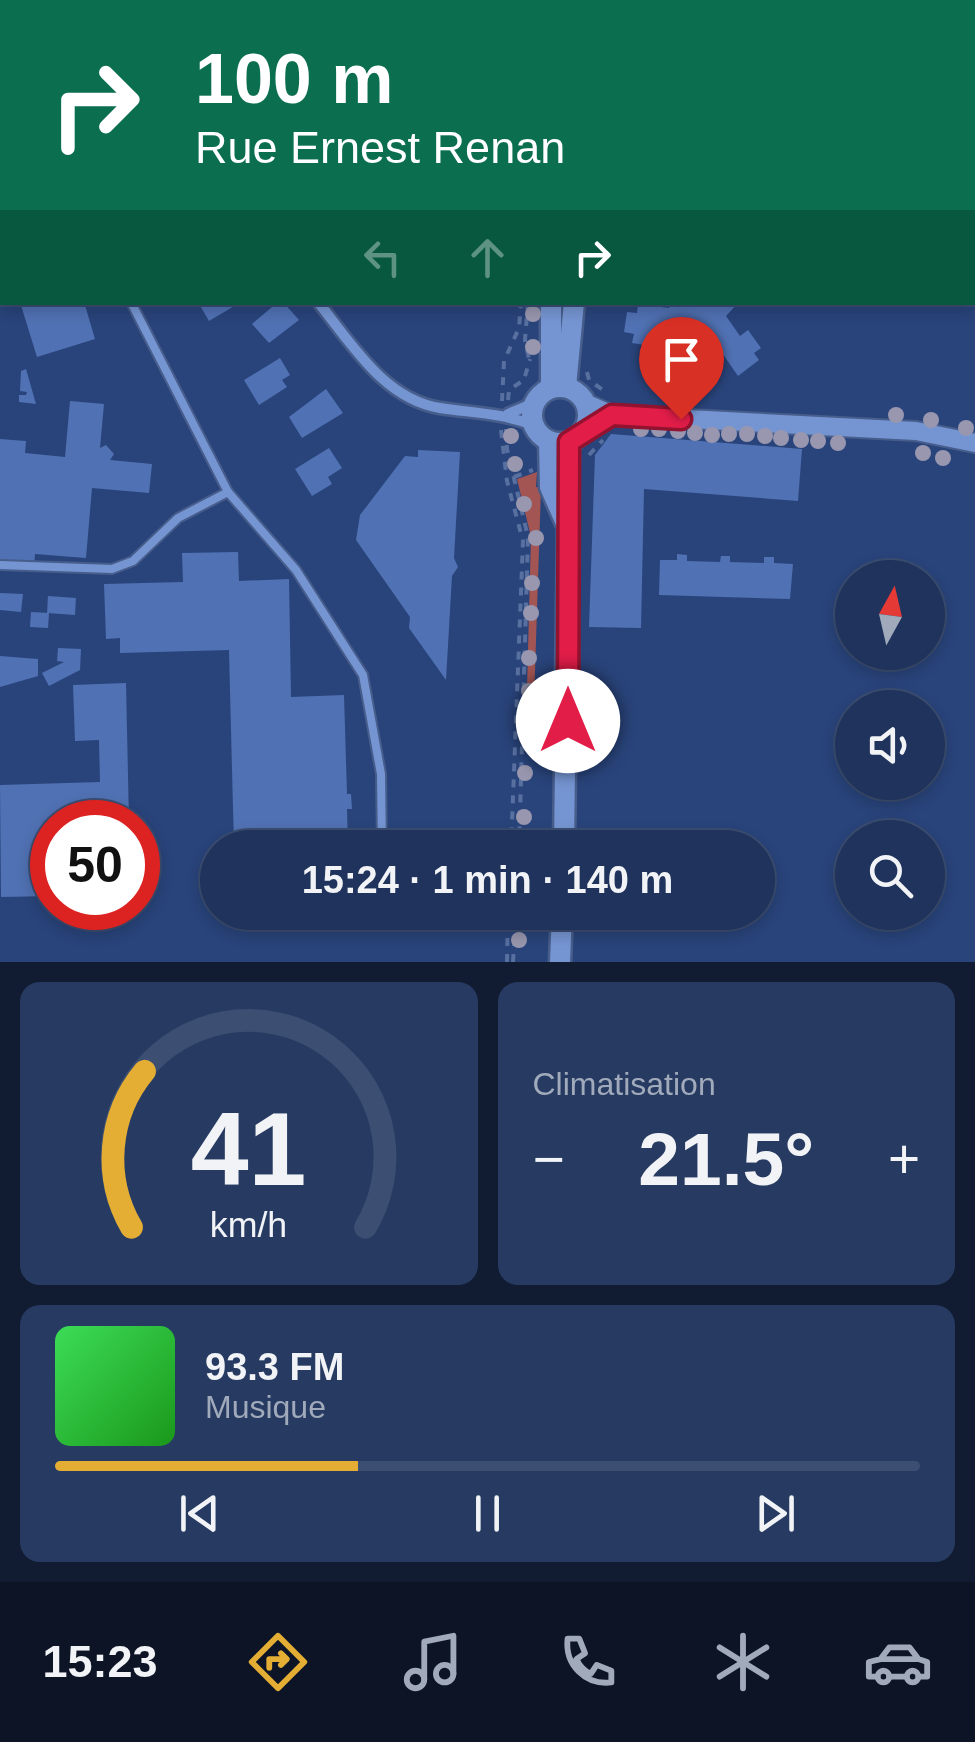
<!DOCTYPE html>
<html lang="fr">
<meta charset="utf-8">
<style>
:root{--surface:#1f335c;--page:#273b62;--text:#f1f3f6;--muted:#a1aabb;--line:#3c4e72;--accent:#e4ae35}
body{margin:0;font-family:Arial,sans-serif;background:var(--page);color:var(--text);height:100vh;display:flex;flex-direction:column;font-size:38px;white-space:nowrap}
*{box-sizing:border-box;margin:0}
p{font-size:32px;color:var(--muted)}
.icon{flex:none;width:55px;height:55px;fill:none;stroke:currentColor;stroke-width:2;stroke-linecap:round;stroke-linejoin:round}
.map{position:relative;height:962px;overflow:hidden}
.panel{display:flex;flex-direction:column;gap:20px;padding:20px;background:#111c33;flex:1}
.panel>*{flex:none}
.top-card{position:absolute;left:0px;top:0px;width:975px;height:305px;box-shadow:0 5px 15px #0003,0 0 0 2px var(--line);background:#0b6e4f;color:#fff;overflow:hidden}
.needle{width:65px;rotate:8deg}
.fabs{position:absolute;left:835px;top:560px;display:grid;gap:20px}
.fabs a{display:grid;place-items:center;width:110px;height:110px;border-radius:50%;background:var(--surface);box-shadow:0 5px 15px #0003,0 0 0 2px var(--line);font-size:50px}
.speed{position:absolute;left:30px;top:800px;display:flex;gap:20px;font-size:50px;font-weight:700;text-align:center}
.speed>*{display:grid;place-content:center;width:130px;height:130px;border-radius:50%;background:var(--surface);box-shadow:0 5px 15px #0003,0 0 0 2px var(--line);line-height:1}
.speed .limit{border:15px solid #d22;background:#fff;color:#111}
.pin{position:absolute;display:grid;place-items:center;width:85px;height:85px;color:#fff;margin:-102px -42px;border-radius:50% 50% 50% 0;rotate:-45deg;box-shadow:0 0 10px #0007}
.pin .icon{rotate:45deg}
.me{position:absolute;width:110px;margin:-55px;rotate:0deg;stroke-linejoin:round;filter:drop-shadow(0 0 8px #0008)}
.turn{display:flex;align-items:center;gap:35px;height:210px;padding:0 30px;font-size:45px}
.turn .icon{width:130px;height:130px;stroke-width:2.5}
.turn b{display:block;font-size:70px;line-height:85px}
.lanes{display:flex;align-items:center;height:95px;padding:0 30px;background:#0003;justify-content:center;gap:50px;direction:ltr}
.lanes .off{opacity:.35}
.big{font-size:75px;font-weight:700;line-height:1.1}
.panel .card{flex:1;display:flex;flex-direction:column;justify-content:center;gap:15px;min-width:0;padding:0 35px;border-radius:20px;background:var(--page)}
.panel .dial{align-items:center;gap:0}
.dial svg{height:260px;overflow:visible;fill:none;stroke:var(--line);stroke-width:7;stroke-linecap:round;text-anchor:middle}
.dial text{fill:var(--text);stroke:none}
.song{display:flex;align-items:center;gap:30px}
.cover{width:120px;height:120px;border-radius:15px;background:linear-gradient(135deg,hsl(130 70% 55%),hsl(120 70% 35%))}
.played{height:10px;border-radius:5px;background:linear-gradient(90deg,var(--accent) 35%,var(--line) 35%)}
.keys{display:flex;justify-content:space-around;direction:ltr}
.heat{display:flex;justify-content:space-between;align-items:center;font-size:55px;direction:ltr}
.panel .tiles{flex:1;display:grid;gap:20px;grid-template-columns:1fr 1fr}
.card:last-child{grid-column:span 2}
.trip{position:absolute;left:200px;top:830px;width:575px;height:100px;border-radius:50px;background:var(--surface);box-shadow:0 5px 15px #0003,0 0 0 2px var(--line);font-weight:700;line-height:100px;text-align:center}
.dock{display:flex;height:160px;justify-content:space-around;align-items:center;background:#0c1425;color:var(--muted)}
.dock .icon{width:70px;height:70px}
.dock .active{color:var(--accent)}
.dock b{font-size:45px;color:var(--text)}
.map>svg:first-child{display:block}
.green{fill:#a25553}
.building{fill:#5071b3}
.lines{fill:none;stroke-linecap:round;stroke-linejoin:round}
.service-casing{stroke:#475d8b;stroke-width:12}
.pedestrian-casing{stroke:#475d8b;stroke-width:14}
.minor-casing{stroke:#475d8b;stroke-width:15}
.tertiary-casing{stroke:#475d8b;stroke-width:22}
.secondary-casing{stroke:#475d8b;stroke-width:25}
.path{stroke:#5870a0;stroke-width:4;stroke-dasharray:8 8;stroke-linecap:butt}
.service{stroke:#7595d2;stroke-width:8}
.pedestrian{stroke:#7595d2;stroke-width:9}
.minor{stroke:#7595d2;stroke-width:10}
.tertiary{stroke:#7595d2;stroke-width:18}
.secondary{stroke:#7595d2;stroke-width:20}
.tree{fill:#9997af}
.route-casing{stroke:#92132f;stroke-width:25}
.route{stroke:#e11d48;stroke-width:18}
</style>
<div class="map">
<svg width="975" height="962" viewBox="0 0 975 962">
<rect width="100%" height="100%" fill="#29447b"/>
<!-- green -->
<polygon class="green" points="537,472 536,487 541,488 533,732 526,726 531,537 517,479"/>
<!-- building -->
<g class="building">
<polygon points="20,302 84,302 95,339 37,357"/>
<polygon points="198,302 234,302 236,305 209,321"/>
<polygon points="278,302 283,302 299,320 269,343 252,324"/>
<polygon points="670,302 739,302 726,316 740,336 748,330 761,348 754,353 759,360 738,376 720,350 703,359 700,377 691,375 689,384 669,381 670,373 659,371 663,348 632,343 634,334 624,332 627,312 637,313 638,304 669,308"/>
<polygon points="280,358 290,375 282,380 287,387 259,405 244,380"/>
<polygon points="26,369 36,404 19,402 19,395 26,395 27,392 20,391 21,371"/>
<polygon points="326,389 343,413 302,438 289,417"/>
<polygon points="70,401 104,404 100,448 106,445 114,454 110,460 152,464 149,493 92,488 86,558 35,554 34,566 0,563 0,439 26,441 25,453 65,457"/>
<polygon points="611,434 802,449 798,501 644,489 641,628 589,627 595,455"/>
<polygon points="329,448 342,468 328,477 332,484 312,496 295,469"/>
<polygon points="418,450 460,452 454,558 458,567 452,576 446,680 409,628 410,617 356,540 360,515 405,456 418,457"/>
<polygon points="238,552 239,581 289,579 291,697 344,695 347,794 351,794 352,809 347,809 348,848 234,848 229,650 120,653 120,638 106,639 104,584 183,582 182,553"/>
<polygon points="677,554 687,555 687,561 720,562 721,556 730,556 730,562 764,563 764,557 774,557 774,563 793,564 790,599 659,595 660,560 677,560"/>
<polygon points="0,593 23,594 21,612 0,610"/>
<polygon points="48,596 76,598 75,615 47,613"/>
<polygon points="31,612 49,613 48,628 30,627"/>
<polygon points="58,648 81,649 80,670 49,686 42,673 64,662 57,661"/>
<polygon points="0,656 38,659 38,676 0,687"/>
<polygon points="126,683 129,822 52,822 52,896 1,897 0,785 100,782 99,740 75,741 73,685"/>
</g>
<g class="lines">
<!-- service casing -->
<g class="service-casing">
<g id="service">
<polyline points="131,302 228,492 296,570 363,675 381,774 382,848"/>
<polyline points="0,565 112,569 133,561 178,518 228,492"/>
</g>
</g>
<!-- pedestrian casing -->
<g class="pedestrian-casing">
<polyline id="pedestrian" points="972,102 975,103"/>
</g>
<!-- minor casing -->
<g class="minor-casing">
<g id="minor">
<polyline points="63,0 65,2"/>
<polyline points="610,0 627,2"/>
<polyline points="823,2 823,0"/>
<polyline points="0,121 2,121"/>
<path d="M318 302C352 344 384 399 440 408 473 413 502 413 533 425"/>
<polyline points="508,414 534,403"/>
</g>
</g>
<!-- tertiary casing -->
<g class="tertiary-casing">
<g id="tertiary">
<polyline points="585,403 612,415"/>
<polyline points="584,429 612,415 916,431 975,443"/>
</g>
</g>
<!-- secondary casing -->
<g class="secondary-casing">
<g id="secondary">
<polyline points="577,2 578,0"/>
<polyline points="601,2 601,0"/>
<polyline points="551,302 551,388"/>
<circle cx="560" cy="415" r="28"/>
<polyline points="566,387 574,302"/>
<polyline points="549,441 550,487 565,521"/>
<polyline points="564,848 569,442"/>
<polyline points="560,962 562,912"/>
</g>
</g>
<!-- path -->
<g class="path">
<polyline points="552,2 552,0"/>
<polyline points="528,302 525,340 529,359"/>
<polyline points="587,372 589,380 603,390"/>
<polyline points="508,400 509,390 524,380 530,359"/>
<polyline points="502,401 504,361 519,328 521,302"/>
<polyline points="506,429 507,449 528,537 519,848"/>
<polyline points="501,430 507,481 523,541 511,848"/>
<polyline points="589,455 603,440"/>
<polyline points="514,477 533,470"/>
<polyline points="524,713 532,701 548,700"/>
<polyline points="507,962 508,912"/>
<polyline points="513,962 516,912"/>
</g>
<!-- service -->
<use href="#service" class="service"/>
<!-- pedestrian -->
<use href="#pedestrian" class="pedestrian"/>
<!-- minor -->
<use href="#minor" class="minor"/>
<!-- tertiary -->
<use href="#tertiary" class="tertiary"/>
<!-- secondary -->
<use href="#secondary" class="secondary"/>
</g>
<!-- trees -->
<g class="tree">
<circle cx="533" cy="314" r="8"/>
<circle cx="533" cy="347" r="8"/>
<circle cx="896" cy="415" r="8"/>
<circle cx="931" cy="420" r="8"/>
<circle cx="966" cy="428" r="8"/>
<circle cx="641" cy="429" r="8"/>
<circle cx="659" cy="429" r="8"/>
<circle cx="678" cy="431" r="8"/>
<circle cx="695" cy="433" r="8"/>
<circle cx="729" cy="434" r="8"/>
<circle cx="747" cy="434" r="8"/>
<circle cx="712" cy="435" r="8"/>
<circle cx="511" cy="436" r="8"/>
<circle cx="765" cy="436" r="8"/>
<circle cx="781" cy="438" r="8"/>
<circle cx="801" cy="440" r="8"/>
<circle cx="818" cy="441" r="8"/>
<circle cx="838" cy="443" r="8"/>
<circle cx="923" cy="453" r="8"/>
<circle cx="943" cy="458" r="8"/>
<circle cx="515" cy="464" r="8"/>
<circle cx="524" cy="504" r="8"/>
<circle cx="536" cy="538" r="8"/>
<circle cx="532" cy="583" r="8"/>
<circle cx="531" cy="613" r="8"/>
<circle cx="529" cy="658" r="8"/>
<circle cx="529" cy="691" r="8"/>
<circle cx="525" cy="773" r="8"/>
<circle cx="524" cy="817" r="8"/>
<circle cx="519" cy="940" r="8"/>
</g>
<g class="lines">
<!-- route casing -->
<g class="route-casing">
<polyline id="route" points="568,721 569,442 612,415 681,419"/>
</g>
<!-- route -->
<use href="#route" class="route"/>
</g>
</svg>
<div class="fabs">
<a><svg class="needle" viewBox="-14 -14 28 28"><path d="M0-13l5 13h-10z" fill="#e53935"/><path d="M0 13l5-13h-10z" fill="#a1aabb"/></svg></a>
<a><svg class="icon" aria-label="sound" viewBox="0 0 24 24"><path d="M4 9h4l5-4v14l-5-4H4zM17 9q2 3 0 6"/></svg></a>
<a><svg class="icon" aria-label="search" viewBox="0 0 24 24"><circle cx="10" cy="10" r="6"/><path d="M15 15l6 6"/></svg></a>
</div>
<div class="speed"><div class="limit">50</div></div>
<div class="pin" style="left:681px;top:419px;background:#d93025"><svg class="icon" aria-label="arrive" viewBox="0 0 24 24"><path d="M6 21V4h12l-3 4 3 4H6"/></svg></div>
<svg class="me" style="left:568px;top:721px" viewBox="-20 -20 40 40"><circle r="19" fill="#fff"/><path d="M0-13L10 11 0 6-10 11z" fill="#e11d48"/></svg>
<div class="trip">15:24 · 1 min · 140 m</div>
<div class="top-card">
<div class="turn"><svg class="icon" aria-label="right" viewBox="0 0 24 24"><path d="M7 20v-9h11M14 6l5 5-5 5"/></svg><div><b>100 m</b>Rue Ernest Renan</div></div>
<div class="lanes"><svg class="icon off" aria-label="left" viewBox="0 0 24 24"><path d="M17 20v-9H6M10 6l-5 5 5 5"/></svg><svg class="icon off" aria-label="ahead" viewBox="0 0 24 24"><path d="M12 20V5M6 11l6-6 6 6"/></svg><svg class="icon" aria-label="right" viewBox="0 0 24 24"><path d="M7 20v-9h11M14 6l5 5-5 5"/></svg></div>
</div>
</div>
<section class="panel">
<div class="tiles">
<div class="card dial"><svg viewBox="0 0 100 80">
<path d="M14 69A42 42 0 1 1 86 69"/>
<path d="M14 69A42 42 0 0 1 18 21" stroke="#e4ae35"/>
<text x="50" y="56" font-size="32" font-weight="700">41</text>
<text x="50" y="72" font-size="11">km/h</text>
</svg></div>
<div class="card"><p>Climatisation</p>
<div class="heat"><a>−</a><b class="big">21.5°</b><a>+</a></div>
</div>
<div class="card">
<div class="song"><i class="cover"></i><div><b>93.3 FM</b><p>Musique</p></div></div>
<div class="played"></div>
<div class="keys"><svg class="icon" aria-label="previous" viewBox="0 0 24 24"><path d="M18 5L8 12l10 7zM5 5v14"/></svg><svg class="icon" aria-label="pause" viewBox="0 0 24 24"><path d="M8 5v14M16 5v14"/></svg><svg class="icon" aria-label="next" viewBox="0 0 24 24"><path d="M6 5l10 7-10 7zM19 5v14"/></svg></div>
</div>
</div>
</section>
<nav class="dock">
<b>15:23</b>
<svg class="icon active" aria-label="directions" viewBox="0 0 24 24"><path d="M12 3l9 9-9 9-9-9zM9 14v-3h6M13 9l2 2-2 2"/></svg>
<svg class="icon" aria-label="music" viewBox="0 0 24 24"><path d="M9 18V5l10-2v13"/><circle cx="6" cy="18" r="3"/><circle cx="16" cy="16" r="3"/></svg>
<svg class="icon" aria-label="phone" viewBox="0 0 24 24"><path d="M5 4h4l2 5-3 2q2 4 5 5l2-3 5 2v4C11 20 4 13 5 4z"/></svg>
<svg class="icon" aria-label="climate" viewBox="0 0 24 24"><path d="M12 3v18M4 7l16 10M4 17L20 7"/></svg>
<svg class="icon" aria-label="car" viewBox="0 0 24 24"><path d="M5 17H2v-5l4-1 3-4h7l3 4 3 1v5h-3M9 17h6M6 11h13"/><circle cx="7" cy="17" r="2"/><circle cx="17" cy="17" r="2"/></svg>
</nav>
